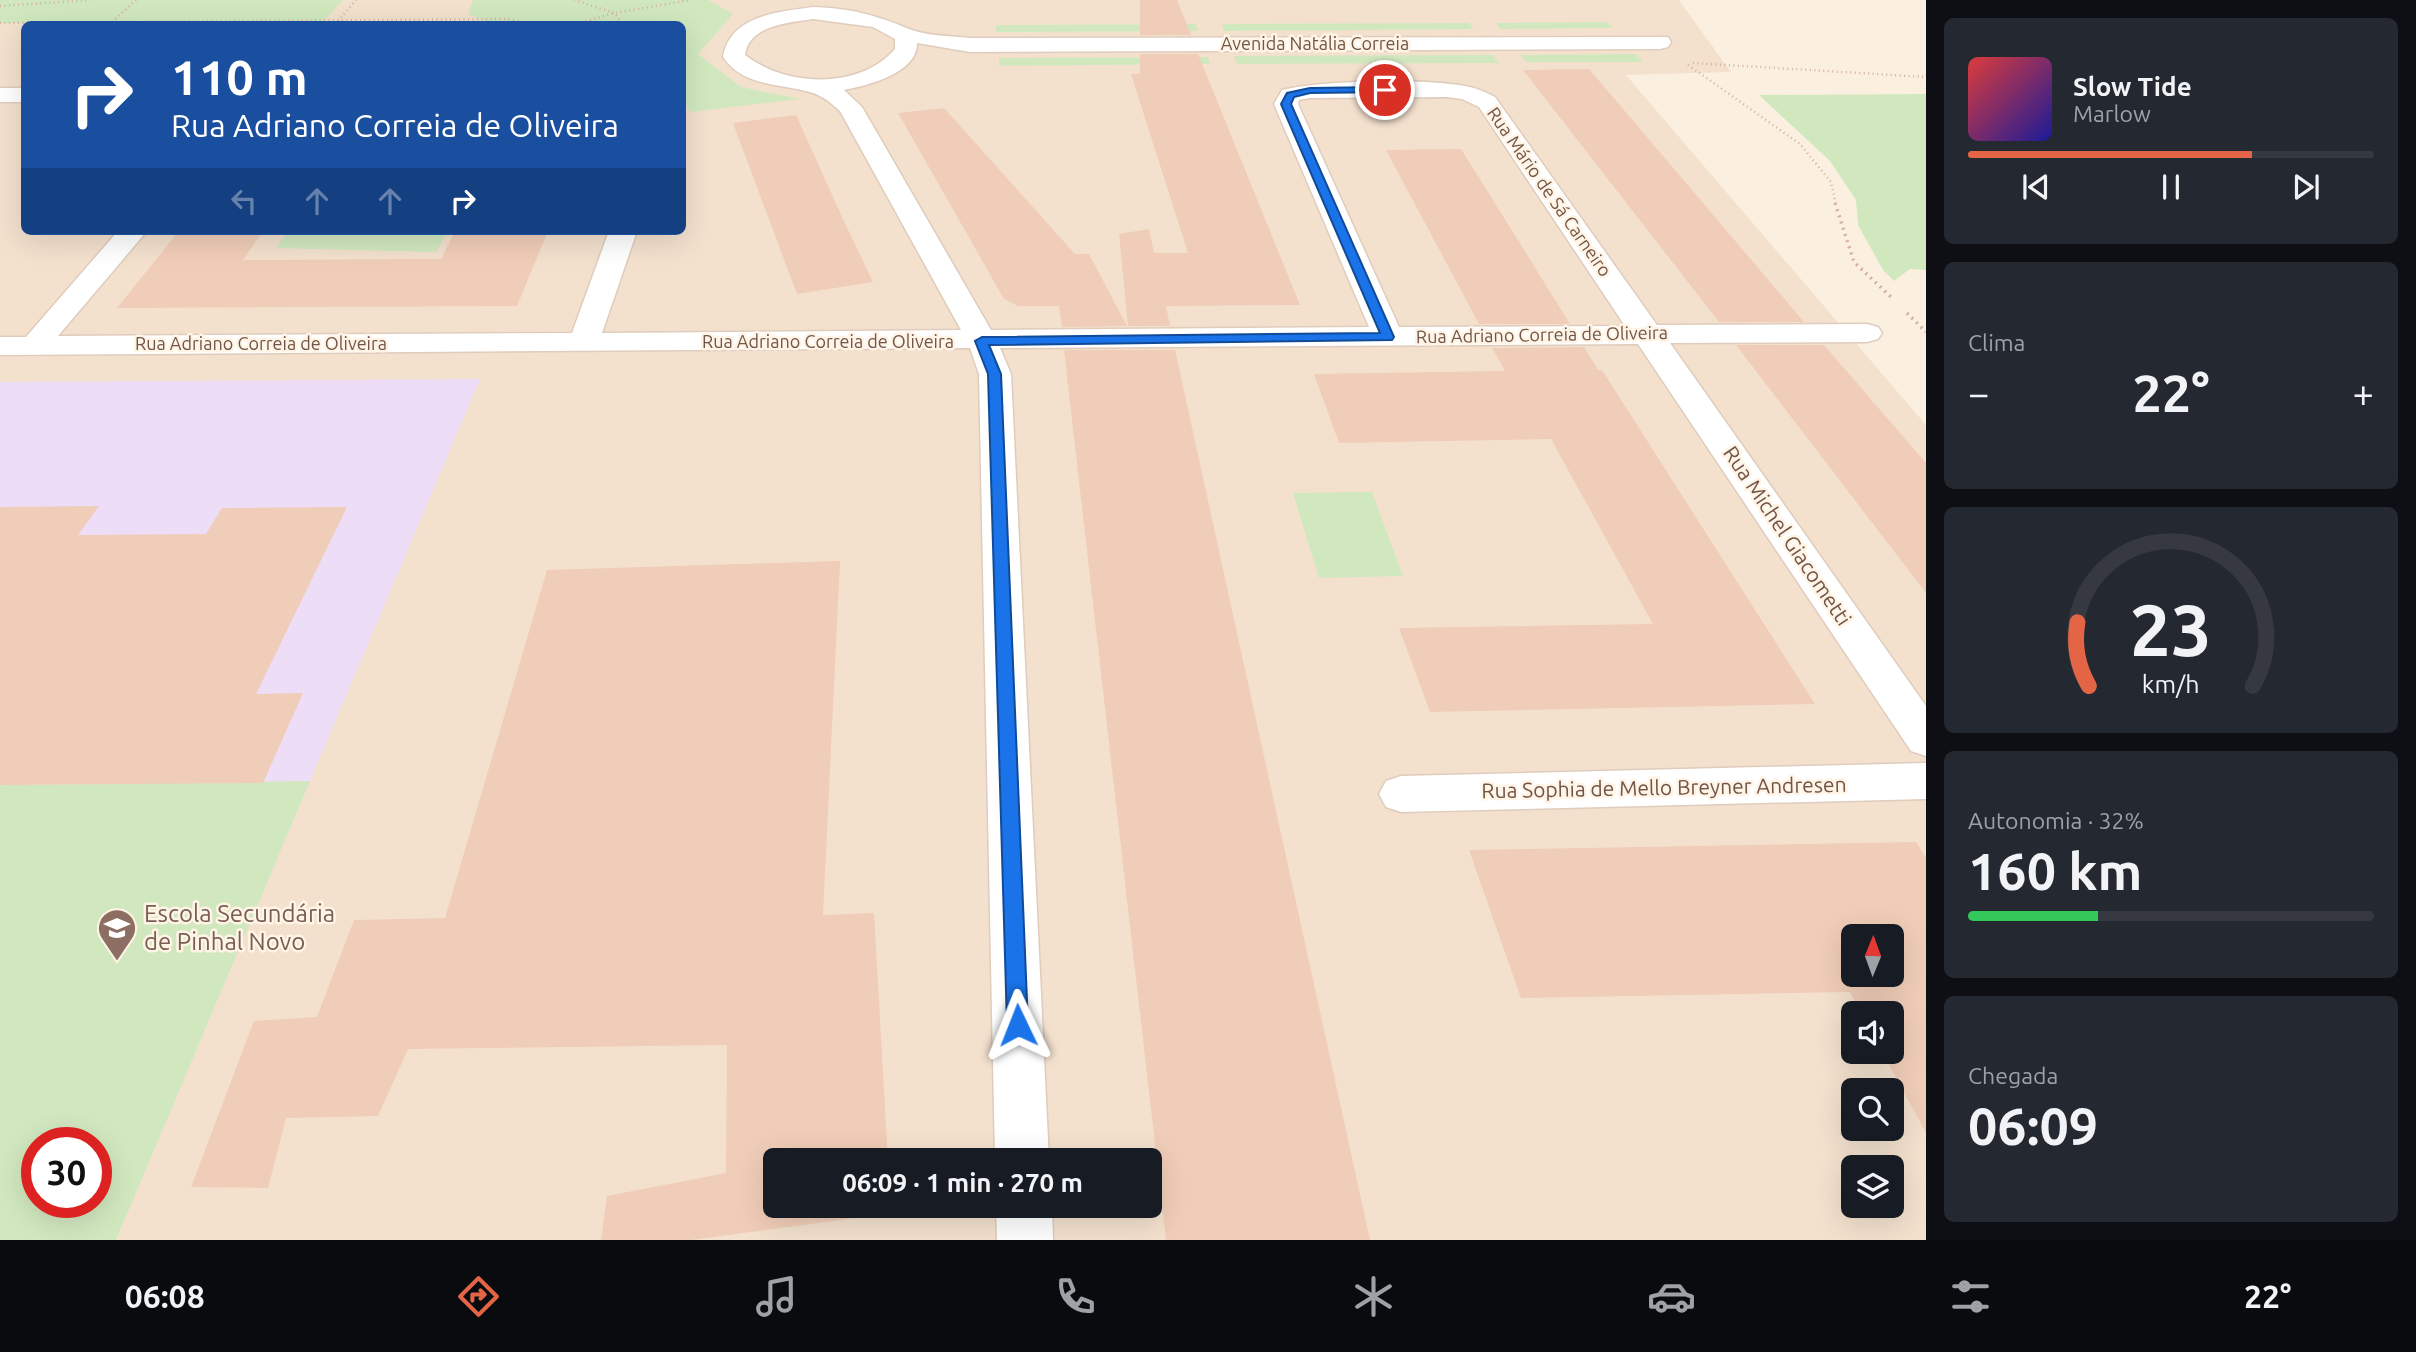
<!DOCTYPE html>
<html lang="pt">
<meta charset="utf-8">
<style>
:root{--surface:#171b24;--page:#242831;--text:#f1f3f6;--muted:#9ea1a6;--line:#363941;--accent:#e46546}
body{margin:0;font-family:Ubuntu,sans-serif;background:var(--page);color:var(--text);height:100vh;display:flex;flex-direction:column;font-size:26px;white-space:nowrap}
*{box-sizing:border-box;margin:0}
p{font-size:23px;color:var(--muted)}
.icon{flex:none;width:38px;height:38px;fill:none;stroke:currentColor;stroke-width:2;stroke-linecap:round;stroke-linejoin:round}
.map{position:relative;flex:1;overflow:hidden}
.details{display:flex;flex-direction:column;gap:18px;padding:18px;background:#0d0f14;width:490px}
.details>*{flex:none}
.top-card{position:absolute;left:21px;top:21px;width:665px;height:214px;border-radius:10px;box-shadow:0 7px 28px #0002;background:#1a4fa0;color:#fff;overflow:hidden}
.needle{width:46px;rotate:1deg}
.controls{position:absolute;left:1841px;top:924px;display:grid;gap:14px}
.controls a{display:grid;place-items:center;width:63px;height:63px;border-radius:10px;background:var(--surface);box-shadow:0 7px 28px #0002;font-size:35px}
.speed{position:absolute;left:21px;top:1127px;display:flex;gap:14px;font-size:35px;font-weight:700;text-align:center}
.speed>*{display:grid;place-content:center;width:91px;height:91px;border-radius:50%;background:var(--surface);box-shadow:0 7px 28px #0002;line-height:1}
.speed .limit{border:10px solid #d22;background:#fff;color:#111}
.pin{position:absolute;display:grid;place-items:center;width:60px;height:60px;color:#fff;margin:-30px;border:4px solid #fff;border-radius:50%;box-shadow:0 2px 7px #0007}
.me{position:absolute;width:77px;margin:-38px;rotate:358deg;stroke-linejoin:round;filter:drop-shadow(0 0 5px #0008)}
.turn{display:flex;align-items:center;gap:24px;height:147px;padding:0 35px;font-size:32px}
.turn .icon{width:91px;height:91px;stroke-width:2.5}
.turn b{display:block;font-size:49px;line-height:60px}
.lanes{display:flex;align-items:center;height:66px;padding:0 35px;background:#0003;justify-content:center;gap:35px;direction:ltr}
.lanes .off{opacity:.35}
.big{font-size:52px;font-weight:600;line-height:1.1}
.details .tile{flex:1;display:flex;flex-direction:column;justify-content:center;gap:10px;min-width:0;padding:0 24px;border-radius:10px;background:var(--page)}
.details .dial{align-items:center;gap:0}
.dial svg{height:182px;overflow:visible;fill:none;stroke:var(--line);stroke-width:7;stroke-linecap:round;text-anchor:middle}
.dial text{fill:var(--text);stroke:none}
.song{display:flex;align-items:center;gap:21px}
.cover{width:84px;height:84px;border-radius:10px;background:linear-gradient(135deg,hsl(0 70% 55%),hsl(240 70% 35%))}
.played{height:7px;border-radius:4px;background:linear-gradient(90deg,var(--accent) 70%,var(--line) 70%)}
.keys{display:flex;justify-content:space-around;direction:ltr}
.heat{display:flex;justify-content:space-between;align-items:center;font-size:38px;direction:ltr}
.charge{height:10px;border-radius:5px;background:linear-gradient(90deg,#34c759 32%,var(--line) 0)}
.trip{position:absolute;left:763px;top:1148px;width:399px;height:70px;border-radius:10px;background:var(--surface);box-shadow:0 7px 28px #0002;font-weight:600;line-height:70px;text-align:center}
.tab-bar{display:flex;height:112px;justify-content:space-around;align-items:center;background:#090b0e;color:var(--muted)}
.tab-bar .icon{width:49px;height:49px}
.tab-bar .on{color:var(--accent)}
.tab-bar b{font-size:32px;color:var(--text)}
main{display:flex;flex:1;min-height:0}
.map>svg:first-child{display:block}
.residential{fill:#f3e1ce;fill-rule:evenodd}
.education{fill:#edddf7;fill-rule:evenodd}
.green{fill:#d1e8bf;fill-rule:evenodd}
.building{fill:#f0cdb8;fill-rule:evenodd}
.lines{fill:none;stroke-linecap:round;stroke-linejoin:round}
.minor-casing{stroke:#dfccbc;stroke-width:3}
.path-far1{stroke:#d4b09c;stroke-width:2.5;stroke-dasharray:1 3.5;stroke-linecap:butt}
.path{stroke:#d4b09c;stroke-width:3.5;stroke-dasharray:2 4.5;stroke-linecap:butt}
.minor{fill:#fff;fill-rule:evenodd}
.route{fill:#1a73e8;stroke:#114b97;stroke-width:2}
.labels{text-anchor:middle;stroke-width:5;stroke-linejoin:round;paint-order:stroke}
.far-street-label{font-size:18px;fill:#715548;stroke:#fff4e5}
.street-label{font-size:21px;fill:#715548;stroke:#fff4e5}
.near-education-label{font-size:24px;fill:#785e54;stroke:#fff4e5;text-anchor:start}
</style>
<main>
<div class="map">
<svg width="1926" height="1240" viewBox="0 0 1926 1240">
<rect width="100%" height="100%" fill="#fbf0e0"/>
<!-- residential -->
<path class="residential" d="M0 0H1679L1731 72 1626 75 1926 425V1240H0ZM24 24H682V231H24ZM1853 936H1892V975H1853ZM1853 1013H1892V1052H1853ZM1853 1090H1892V1129H1853ZM37 1143H96V1202H37ZM775 1160H1150V1206H775ZM1853 1167H1892V1206H1853Z"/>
<!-- education -->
<path class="education" d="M480 379 116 1240H0V382ZM37 1143H96V1202H37Z"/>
<!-- green -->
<g class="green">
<polygon points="0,0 343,0 324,21 0,23"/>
<polygon points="473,0 708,0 733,14 698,54 741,87 800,99 690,112 683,97 682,24 491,24 468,14"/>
<polygon points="1607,22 1613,28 1501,29 1496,23"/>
<polygon points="1469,23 1474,29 1224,31 1222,24"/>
<polygon points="1196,24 1198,31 996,32 996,25"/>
<polygon points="1636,54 1643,62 1526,62 1520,55"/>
<polygon points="1493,55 1499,63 1237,64 1234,56"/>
<polygon points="1208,57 1210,64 999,66 999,58"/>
<polygon points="1926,94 1926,270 1910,269 1894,281 1883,270 1858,225 1856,200 1830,161 1759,95"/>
<polygon points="288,231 448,231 436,252 276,248"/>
<polygon points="1372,492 1403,576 1319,578 1293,493"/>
<path d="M310 781 116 1240H0V785ZM37 1143H96V1202H37Z"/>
</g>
<!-- building -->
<g class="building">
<polygon points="1140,0 1177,0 1191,35 1140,35"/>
<polygon points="1140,54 1198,54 1300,305 1166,306 1170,326 1128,326 1119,234 1149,229 1154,253 1188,253 1131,74 1140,74"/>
<polygon points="1589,69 1681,177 1804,322 1719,322 1523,70"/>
<polygon points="944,108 1075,254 1089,254 1127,326 1062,327 1059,306 1018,306 1004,299 898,113"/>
<polygon points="796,115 843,219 873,282 797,294 733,123"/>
<polygon points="1461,149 1521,245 1570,324 1479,324 1386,150"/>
<polygon points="179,231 263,231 243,260 441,259 455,231 548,231 517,306 117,308"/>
<polygon points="1736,345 1824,345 1926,463 1926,593"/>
<polygon points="1584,347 1598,370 1602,370 1815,704 1430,712 1399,628 1653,624 1551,439 1339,443 1314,374 1505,371 1492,348"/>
<polygon points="1064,350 1175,350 1370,1240 1166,1240"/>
<polygon points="99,506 78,535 206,534 222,508 347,507 256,694 303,693 263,783 0,785 0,507"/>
<polygon points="840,561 823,915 874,913 888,1160 775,1160 775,1206 891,1206 892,1213 691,1240 601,1240 607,1196 726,1173 727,1045 408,1049 378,1116 286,1118 268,1188 191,1187 254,1021 317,1017 354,920 445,918 547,570"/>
<path d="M1916 842 1926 858V1133L1882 1052H1892V1013H1861L1850 992 1521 998 1469 850ZM1853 936H1892V975H1853Z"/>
</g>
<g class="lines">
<!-- minor casing -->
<g class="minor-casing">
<g id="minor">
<path d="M813 7C850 8 876 15 909 29 926 36 952 36 970 38L1668 37 1671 42 1668 47 1660 49 970 52 917 43C918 73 867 86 844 90L862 107 991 330 1369 327 1274 104 1282 90C1322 80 1430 78 1470 87 1479 89 1487 93 1495 97L1657 325 1867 324 1878 327 1882 333 1878 339 1867 342 1670 343 1926 706V756L1911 751 1638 344 1000 348 1011 374 1049 1160H995L979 374 970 348 0 355V337H26L118 231H147L58 336 572 333 609 231H637L602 333 961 330 840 111C831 103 824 97 813 93 782 83 744 88 723 57 730 15 778 12 813 7ZM813 19 873 27 895 39V49C860 90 786 87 745 55 749 25 788 23 813 19ZM1447 97 1462 99 1479 107 1625 326 1399 327 1298 104 1299 100 1310 98Z"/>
<rect x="0" y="88" width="24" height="14"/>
<polygon points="1926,763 1926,799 1401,812 1386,807 1379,794 1386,781 1401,776"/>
<polygon points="996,1206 1052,1206 1053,1240 997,1240"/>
</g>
</g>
<!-- path-far1 -->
<g class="path-far1">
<polyline points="574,0 614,13 623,24"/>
<polyline points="0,6 90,0"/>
<polyline points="338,21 356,0"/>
<polyline points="112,22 136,0"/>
<polyline points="0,23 507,19 534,24"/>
<polyline points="577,24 614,13 690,0"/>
<polyline points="1693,63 1926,77"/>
<polyline points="1688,65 1800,144 1831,182 1836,205"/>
</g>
<!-- path -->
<g class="path">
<polyline points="1835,203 1854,262 1891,297"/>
<polyline points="1907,313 1926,332"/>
</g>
<!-- minor -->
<use href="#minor" class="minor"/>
</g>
<!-- route -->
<polygon class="route" points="1385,87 1388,92 1310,93 1294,97 1291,104 1394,337 1392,340 989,345 1001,374 1028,1025 1025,1032 1018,1035 1010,1032 1007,1025 988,374 975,341 982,337 1380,333 1281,104 1287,93 1310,88"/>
<!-- icons -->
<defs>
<g id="school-pin" transform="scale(2.0125)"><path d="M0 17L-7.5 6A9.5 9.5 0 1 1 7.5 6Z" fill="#8d6e63" stroke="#fff4e5"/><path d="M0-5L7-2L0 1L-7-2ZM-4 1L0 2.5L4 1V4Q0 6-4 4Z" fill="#fff"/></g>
</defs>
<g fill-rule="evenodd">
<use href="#school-pin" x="117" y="928"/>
</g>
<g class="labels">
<!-- far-street labels -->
<g class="far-street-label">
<text x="1315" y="50">Avenida Natália Correia</text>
<text transform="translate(1549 192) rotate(55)" y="6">Rua Mário de Sá Carneiro</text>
<text transform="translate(1542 335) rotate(-1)" y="6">Rua Adriano Correia de Oliveira</text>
<text x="828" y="348">Rua Adriano Correia de Oliveira</text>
<text x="261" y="350">Rua Adriano Correia de Oliveira</text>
</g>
<!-- street labels -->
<g class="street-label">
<text transform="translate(1787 536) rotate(56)" y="7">Rua Michel Giacometti</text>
<text transform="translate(1664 788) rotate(-1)" y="7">Rua Sophia de Mello Breyner Andresen</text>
</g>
<!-- near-education labels -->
<g class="near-education-label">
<text x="144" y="922">Escola Secundária<tspan x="144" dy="28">de Pinhal Novo</tspan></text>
</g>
</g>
</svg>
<div class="controls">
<a><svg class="needle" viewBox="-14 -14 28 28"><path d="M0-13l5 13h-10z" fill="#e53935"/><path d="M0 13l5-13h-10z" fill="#9ea1a6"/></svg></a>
<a><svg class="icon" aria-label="sound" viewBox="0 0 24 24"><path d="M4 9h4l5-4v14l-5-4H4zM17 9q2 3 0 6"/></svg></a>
<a><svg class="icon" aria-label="search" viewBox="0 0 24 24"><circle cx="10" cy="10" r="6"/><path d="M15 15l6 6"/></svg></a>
<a><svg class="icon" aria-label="layers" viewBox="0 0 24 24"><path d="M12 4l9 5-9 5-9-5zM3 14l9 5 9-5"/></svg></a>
</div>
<div class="speed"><div class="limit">30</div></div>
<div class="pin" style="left:1385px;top:90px;background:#d93025"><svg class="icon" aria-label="arrive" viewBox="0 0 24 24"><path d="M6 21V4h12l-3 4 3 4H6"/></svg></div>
<svg class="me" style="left:1018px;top:1025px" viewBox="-20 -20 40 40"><path d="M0-17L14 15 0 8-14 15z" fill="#1a73e8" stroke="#fff" stroke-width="4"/></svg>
<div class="trip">06:09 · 1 min · 270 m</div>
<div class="top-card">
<div class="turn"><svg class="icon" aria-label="right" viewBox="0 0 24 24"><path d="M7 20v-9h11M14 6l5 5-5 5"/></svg><div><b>110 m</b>Rua Adriano Correia de Oliveira</div></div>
<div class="lanes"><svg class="icon off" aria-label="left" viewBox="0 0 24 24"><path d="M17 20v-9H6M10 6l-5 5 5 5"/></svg><svg class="icon off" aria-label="ahead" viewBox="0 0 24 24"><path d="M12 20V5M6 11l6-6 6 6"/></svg><svg class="icon off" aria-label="ahead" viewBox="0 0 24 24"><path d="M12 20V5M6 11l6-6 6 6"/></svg><svg class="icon" aria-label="right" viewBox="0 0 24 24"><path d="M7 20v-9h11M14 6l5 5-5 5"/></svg></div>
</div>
</div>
<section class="details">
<div class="tile">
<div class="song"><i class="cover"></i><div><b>Slow Tide</b><p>Marlow</p></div></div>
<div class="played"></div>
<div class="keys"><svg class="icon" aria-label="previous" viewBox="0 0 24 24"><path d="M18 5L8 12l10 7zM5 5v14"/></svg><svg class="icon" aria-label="pause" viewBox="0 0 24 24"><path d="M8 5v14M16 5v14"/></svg><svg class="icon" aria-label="next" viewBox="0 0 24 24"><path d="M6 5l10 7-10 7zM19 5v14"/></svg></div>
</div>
<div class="tile"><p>Clima</p>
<div class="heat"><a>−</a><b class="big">22°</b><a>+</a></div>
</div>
<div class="tile dial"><svg viewBox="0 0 100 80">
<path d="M14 69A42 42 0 1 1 86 69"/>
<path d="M14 69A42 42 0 0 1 9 41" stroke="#e46546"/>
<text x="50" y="56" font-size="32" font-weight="700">23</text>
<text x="50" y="72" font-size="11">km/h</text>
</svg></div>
<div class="tile"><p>Autonomia · 32%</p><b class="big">160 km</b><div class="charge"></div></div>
<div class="tile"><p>Chegada</p><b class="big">06:09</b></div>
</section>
</main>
<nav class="tab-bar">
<b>06:08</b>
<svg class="icon on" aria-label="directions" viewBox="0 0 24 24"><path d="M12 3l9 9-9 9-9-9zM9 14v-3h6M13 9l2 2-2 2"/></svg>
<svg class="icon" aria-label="music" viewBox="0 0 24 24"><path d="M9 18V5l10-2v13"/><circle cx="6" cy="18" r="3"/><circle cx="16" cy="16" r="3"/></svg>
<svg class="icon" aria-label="phone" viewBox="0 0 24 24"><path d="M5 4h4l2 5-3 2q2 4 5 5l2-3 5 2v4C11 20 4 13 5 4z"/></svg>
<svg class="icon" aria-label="climate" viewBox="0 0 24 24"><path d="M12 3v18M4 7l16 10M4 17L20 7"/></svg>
<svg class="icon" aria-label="car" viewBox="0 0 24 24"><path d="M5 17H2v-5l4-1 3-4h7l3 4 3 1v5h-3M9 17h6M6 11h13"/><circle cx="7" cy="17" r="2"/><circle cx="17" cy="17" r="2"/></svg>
<svg class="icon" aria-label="filters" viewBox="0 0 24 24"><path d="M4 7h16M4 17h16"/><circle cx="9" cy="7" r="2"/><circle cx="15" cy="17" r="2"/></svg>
<b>22°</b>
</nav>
